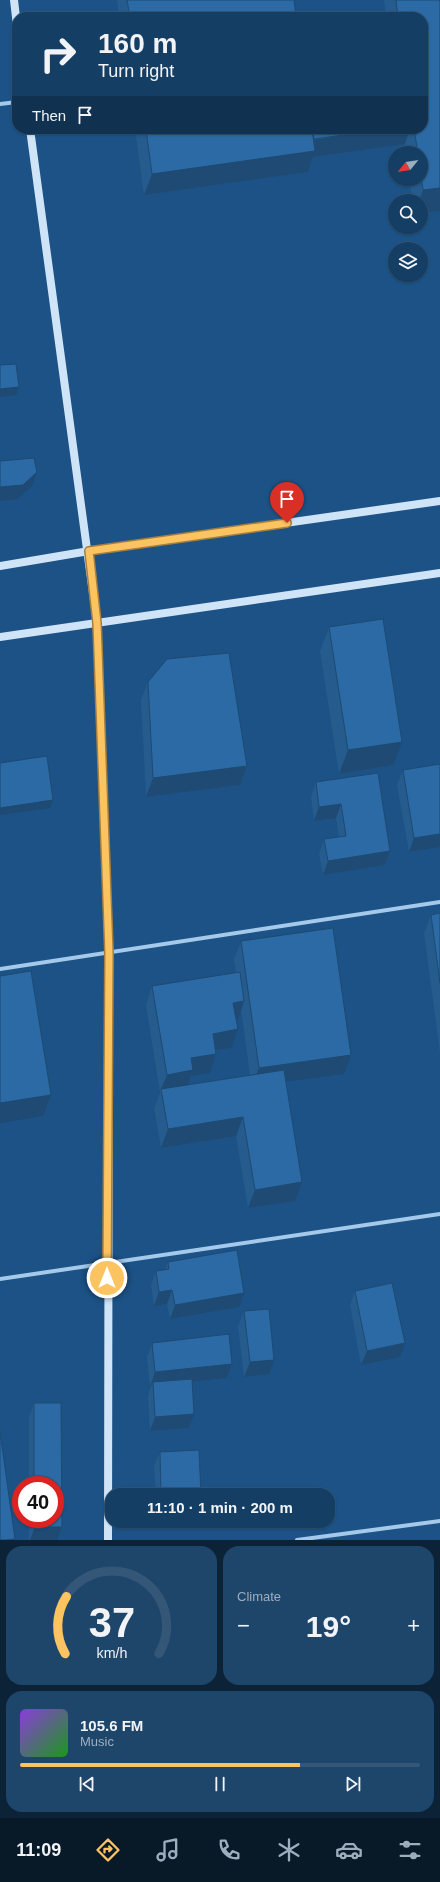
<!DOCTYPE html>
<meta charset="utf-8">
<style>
:root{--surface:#153e64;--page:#1e456a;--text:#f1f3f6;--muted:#9daebf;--line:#345778;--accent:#fcc461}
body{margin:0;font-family:Helvetica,sans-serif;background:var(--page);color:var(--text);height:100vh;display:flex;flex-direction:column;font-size:15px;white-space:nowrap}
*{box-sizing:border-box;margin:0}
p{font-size:13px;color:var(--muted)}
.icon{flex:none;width:22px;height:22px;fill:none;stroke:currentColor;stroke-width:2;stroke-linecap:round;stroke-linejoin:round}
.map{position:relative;height:1540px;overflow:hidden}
.sheet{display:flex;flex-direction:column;gap:6px;padding:6px;background:#0c2237;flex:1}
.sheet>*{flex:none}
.guide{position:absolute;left:12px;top:12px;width:416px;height:122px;border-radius:16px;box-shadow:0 1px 3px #0004,0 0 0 1px var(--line);background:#153e64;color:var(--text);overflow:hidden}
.needle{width:26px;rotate:240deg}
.tools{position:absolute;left:388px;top:146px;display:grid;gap:8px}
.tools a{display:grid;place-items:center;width:40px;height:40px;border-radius:50%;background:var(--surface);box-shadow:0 1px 3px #0004,0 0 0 1px var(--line);font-size:20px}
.speed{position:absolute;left:12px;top:1476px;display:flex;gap:8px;font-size:20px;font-weight:700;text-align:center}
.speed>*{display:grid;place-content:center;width:52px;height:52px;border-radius:50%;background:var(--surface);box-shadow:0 1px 3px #0004,0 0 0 1px var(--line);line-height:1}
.speed .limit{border:6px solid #d22;background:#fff;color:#111}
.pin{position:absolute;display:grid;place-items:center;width:34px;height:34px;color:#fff;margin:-41px -17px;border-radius:50% 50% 50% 0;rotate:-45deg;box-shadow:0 0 4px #0007}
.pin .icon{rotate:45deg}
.me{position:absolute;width:44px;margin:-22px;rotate:0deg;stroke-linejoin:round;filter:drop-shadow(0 0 3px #0008)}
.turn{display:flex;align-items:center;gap:14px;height:84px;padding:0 20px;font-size:18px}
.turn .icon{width:52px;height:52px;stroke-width:2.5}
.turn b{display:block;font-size:28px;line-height:34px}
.then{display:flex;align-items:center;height:38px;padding:0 20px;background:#0003;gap:8px;font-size:15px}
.big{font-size:30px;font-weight:700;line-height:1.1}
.sheet .tile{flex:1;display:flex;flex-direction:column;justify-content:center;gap:6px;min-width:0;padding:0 14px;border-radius:16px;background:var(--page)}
.sheet .dial{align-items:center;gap:0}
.dial svg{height:104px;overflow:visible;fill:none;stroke:var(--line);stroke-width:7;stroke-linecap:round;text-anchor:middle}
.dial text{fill:var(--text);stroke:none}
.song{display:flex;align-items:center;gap:12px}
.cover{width:48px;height:48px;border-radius:6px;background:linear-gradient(135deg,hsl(270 70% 55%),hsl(120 70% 35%))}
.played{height:4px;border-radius:2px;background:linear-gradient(90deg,var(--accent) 70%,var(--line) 70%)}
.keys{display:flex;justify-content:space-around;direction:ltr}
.heat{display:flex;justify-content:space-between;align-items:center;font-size:22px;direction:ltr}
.sheet .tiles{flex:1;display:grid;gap:6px;grid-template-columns:1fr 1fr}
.tile:last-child{grid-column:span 2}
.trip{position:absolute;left:105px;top:1488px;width:230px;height:40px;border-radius:16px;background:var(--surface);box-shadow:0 1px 3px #0004,0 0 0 1px var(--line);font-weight:700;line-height:40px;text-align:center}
.menu{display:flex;height:64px;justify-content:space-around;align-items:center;background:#081928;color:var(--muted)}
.menu .icon{width:28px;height:28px}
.menu .on{color:var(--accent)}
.menu b{font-size:18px;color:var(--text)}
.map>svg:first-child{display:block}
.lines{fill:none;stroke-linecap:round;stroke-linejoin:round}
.street{stroke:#a4c9eb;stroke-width:4}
.secondary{stroke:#d0e4f8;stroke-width:8}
.wall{fill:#255b8d;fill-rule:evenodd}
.shaded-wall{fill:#1e4a73}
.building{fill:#2b6aa4;stroke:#1e4a73}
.route-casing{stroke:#a47f3f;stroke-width:10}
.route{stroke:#fcc461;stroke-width:7}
</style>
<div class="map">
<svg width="440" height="1540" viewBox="0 0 440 1540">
<rect width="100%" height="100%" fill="#1c5286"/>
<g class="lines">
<!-- street -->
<g class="street">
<polyline points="0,104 17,102"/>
<polyline points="0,969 440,902"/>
<polyline points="0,1279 440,1214"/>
<polyline points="297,1540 440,1521"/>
</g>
<!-- secondary -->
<g class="secondary">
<polyline points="14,0 17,26"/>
<polyline points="30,129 97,623 109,953 108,1540"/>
<polyline points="0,566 89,551 440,501"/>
<polyline points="0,637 440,573"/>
</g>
</g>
<!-- wall -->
<g class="wall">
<polygon points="117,0 294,0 296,17 119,17"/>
<polygon points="384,0 440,0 440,211 421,213 421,201 413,201 409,179 421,179 421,153 406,153 404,144 313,157 308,172 144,195 135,129 423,129 423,17 386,17"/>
<polygon points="329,627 393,765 339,774 320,651"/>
<polygon points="148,682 247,766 240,785 146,797 141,700"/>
<polygon points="403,770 440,847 409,852 397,785"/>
<polygon points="378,773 390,851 385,865 323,875 319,853 324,839 339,837 336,818 314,821 311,797 316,782"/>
<polygon points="440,913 440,1053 424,933 431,915"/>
<path d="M241 941 344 1074 286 1081 295 1201 248 1208 236 1136 161 1148 154 1108 160 1093 146 1005 152 986 236 973 234 959ZM241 1010 250 1075 188 1085 191 1076 210 1073 216 1054V1051L231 1048 236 1020H238Z"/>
<polygon points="168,1262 239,1307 170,1319 167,1304 154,1306 151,1285 156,1271 165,1270"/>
<polygon points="355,1291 400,1357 361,1365 350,1305"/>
<polygon points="244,1311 269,1374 244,1377 238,1326"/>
<polygon points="152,1343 232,1364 227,1378 192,1382 189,1428 150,1431 148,1396 151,1386 150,1387 147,1357"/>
<polygon points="34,1403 61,1403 62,1527 57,1540 29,1540 29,1519 55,1519 55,1485 29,1485 29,1417"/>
<polygon points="160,1452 201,1495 156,1495 154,1466"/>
</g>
<!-- shaded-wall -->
<g class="shaded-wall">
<polygon points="388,129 410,129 405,144 313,157 308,172 144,195 152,174 313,140"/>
<polygon points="440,188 440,211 421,213 421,201 419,201 423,190"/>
<polygon points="19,387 16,395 0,397 0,389"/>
<polygon points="37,472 32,486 17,499 0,501 0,487"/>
<polygon points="402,742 393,765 339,774 348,750"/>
<polygon points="247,766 240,785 146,797 153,778"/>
<polygon points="53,800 50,808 0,815 0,808"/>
<polygon points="341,804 336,818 314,821 319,807"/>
<polygon points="440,834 440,847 409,852 414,838"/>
<polygon points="390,851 385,865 323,875 328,861"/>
<polygon points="244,1001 238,1020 227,1021 233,1003"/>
<polygon points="238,1029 231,1048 206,1052 213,1034"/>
<polygon points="216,1054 210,1073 191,1076 187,1088 161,1089 167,1075 191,1058"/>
<polygon points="351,1055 344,1074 252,1086 259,1068"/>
<polygon points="51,1095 43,1116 0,1123 0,1103"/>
<polygon points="243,1117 236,1136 161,1148 168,1129"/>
<polygon points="302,1182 295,1201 248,1208 255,1190"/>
<polygon points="172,1290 167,1304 154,1306 159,1292"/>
<polygon points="244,1293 239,1307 170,1319 175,1305"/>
<polygon points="405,1343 400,1357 361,1365 367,1351"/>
<polygon points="274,1360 269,1374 244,1377 250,1362"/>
<polygon points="232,1364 227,1378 153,1386 153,1382 151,1386 150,1387 155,1372"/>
<polygon points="194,1414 189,1428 150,1431 155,1417"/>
<polygon points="35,1527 62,1527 57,1540 30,1540"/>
</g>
<!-- building -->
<g class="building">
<polygon points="127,0 294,0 296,17 130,17"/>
<polygon points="396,0 440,0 440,188 423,190 421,175 421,153 418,153 414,129 423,129 423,17 398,17"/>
<polygon points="146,129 312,129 315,151 152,174"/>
<polygon points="312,129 388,129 314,139"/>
<polygon points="16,364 19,387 0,389 0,365"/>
<polygon points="34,458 37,472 23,485 0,487 0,461"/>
<polygon points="383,619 402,742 348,750 329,627"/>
<polygon points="229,653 247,766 153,778 148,682 167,659"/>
<polygon points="47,756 53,800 0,808 0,763"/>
<polygon points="440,764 440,834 414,838 403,770"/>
<polygon points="378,773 390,851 328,861 324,839 346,836 341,804 319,807 316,782"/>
<polygon points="440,913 440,983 431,915"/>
<polygon points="333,928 351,1055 259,1068 241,941"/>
<polygon points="31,971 51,1095 0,1103 0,976"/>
<polygon points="240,972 244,1001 233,1003 238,1029 213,1034 216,1054 191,1058 193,1070 167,1075 152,986"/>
<polygon points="284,1070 302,1182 255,1190 243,1117 168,1129 161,1089"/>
<polygon points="237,1250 244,1293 175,1305 172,1290 159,1292 156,1271 169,1269 168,1262"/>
<polygon points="392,1283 405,1343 367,1351 355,1291"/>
<polygon points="269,1309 274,1360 250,1362 244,1311"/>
<polygon points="229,1334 232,1364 155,1372 152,1343"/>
<polygon points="192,1379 194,1414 155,1417 153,1382"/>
<polygon points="34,1403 61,1403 62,1527 35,1527 35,1519 55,1519 55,1485 34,1485"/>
<polygon points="0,1432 15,1539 5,1540 0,1540"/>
<polygon points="199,1450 201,1495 161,1495 160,1452"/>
</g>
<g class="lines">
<!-- route casing -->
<g class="route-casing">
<polyline id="route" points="107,1278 109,953 97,623 89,551 287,523"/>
</g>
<!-- route -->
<use href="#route" class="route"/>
</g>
</svg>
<div class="tools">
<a><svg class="needle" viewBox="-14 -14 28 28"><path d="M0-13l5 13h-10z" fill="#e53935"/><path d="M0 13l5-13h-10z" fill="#9daebf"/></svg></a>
<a><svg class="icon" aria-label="search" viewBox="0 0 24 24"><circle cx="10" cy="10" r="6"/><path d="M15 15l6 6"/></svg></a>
<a><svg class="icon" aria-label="layers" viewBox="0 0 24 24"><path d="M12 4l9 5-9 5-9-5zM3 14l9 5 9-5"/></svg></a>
</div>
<div class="speed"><div class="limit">40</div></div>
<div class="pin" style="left:287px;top:523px;background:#d93025"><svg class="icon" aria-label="arrive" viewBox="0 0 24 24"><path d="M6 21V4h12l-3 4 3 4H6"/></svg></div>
<svg class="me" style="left:107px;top:1278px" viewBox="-20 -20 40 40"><circle r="17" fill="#fcc461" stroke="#fff" stroke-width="3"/><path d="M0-11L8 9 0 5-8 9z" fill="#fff"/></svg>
<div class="trip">11:10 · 1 min · 200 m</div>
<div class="guide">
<div class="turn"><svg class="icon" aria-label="right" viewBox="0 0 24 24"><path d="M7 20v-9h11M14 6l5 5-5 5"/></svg><div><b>160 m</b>Turn right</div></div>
<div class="then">Then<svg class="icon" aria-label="arrive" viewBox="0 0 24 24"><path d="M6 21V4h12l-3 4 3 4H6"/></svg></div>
</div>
</div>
<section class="sheet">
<div class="tiles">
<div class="tile dial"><svg viewBox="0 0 100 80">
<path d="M14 69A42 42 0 1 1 86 69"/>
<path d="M14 69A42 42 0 0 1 15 25" stroke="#fcc461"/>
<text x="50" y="56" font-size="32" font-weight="700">37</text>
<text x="50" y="72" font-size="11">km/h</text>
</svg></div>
<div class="tile"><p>Climate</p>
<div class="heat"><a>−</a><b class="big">19°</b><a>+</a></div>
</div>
<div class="tile">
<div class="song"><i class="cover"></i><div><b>105.6 FM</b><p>Music</p></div></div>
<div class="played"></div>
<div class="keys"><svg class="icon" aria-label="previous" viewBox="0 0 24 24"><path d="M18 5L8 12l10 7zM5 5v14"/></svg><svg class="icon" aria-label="pause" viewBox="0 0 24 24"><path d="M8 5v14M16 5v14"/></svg><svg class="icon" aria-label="next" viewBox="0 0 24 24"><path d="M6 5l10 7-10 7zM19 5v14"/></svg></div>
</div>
</div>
</section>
<nav class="menu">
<b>11:09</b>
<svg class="icon on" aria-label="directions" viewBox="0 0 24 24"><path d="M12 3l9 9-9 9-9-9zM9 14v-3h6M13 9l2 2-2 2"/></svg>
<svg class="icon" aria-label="music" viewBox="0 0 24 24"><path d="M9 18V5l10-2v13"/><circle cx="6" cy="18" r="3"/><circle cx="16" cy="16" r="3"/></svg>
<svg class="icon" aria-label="phone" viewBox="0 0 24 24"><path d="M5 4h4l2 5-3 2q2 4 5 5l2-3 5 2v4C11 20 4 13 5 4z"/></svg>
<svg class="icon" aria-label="climate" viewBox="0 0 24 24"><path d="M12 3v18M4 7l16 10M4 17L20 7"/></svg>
<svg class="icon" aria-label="car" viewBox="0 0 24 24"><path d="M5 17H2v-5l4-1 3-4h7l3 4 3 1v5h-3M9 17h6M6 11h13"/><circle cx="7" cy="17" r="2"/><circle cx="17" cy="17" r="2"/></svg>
<svg class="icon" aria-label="filters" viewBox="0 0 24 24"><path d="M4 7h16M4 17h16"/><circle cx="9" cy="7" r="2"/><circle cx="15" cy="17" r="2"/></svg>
</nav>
